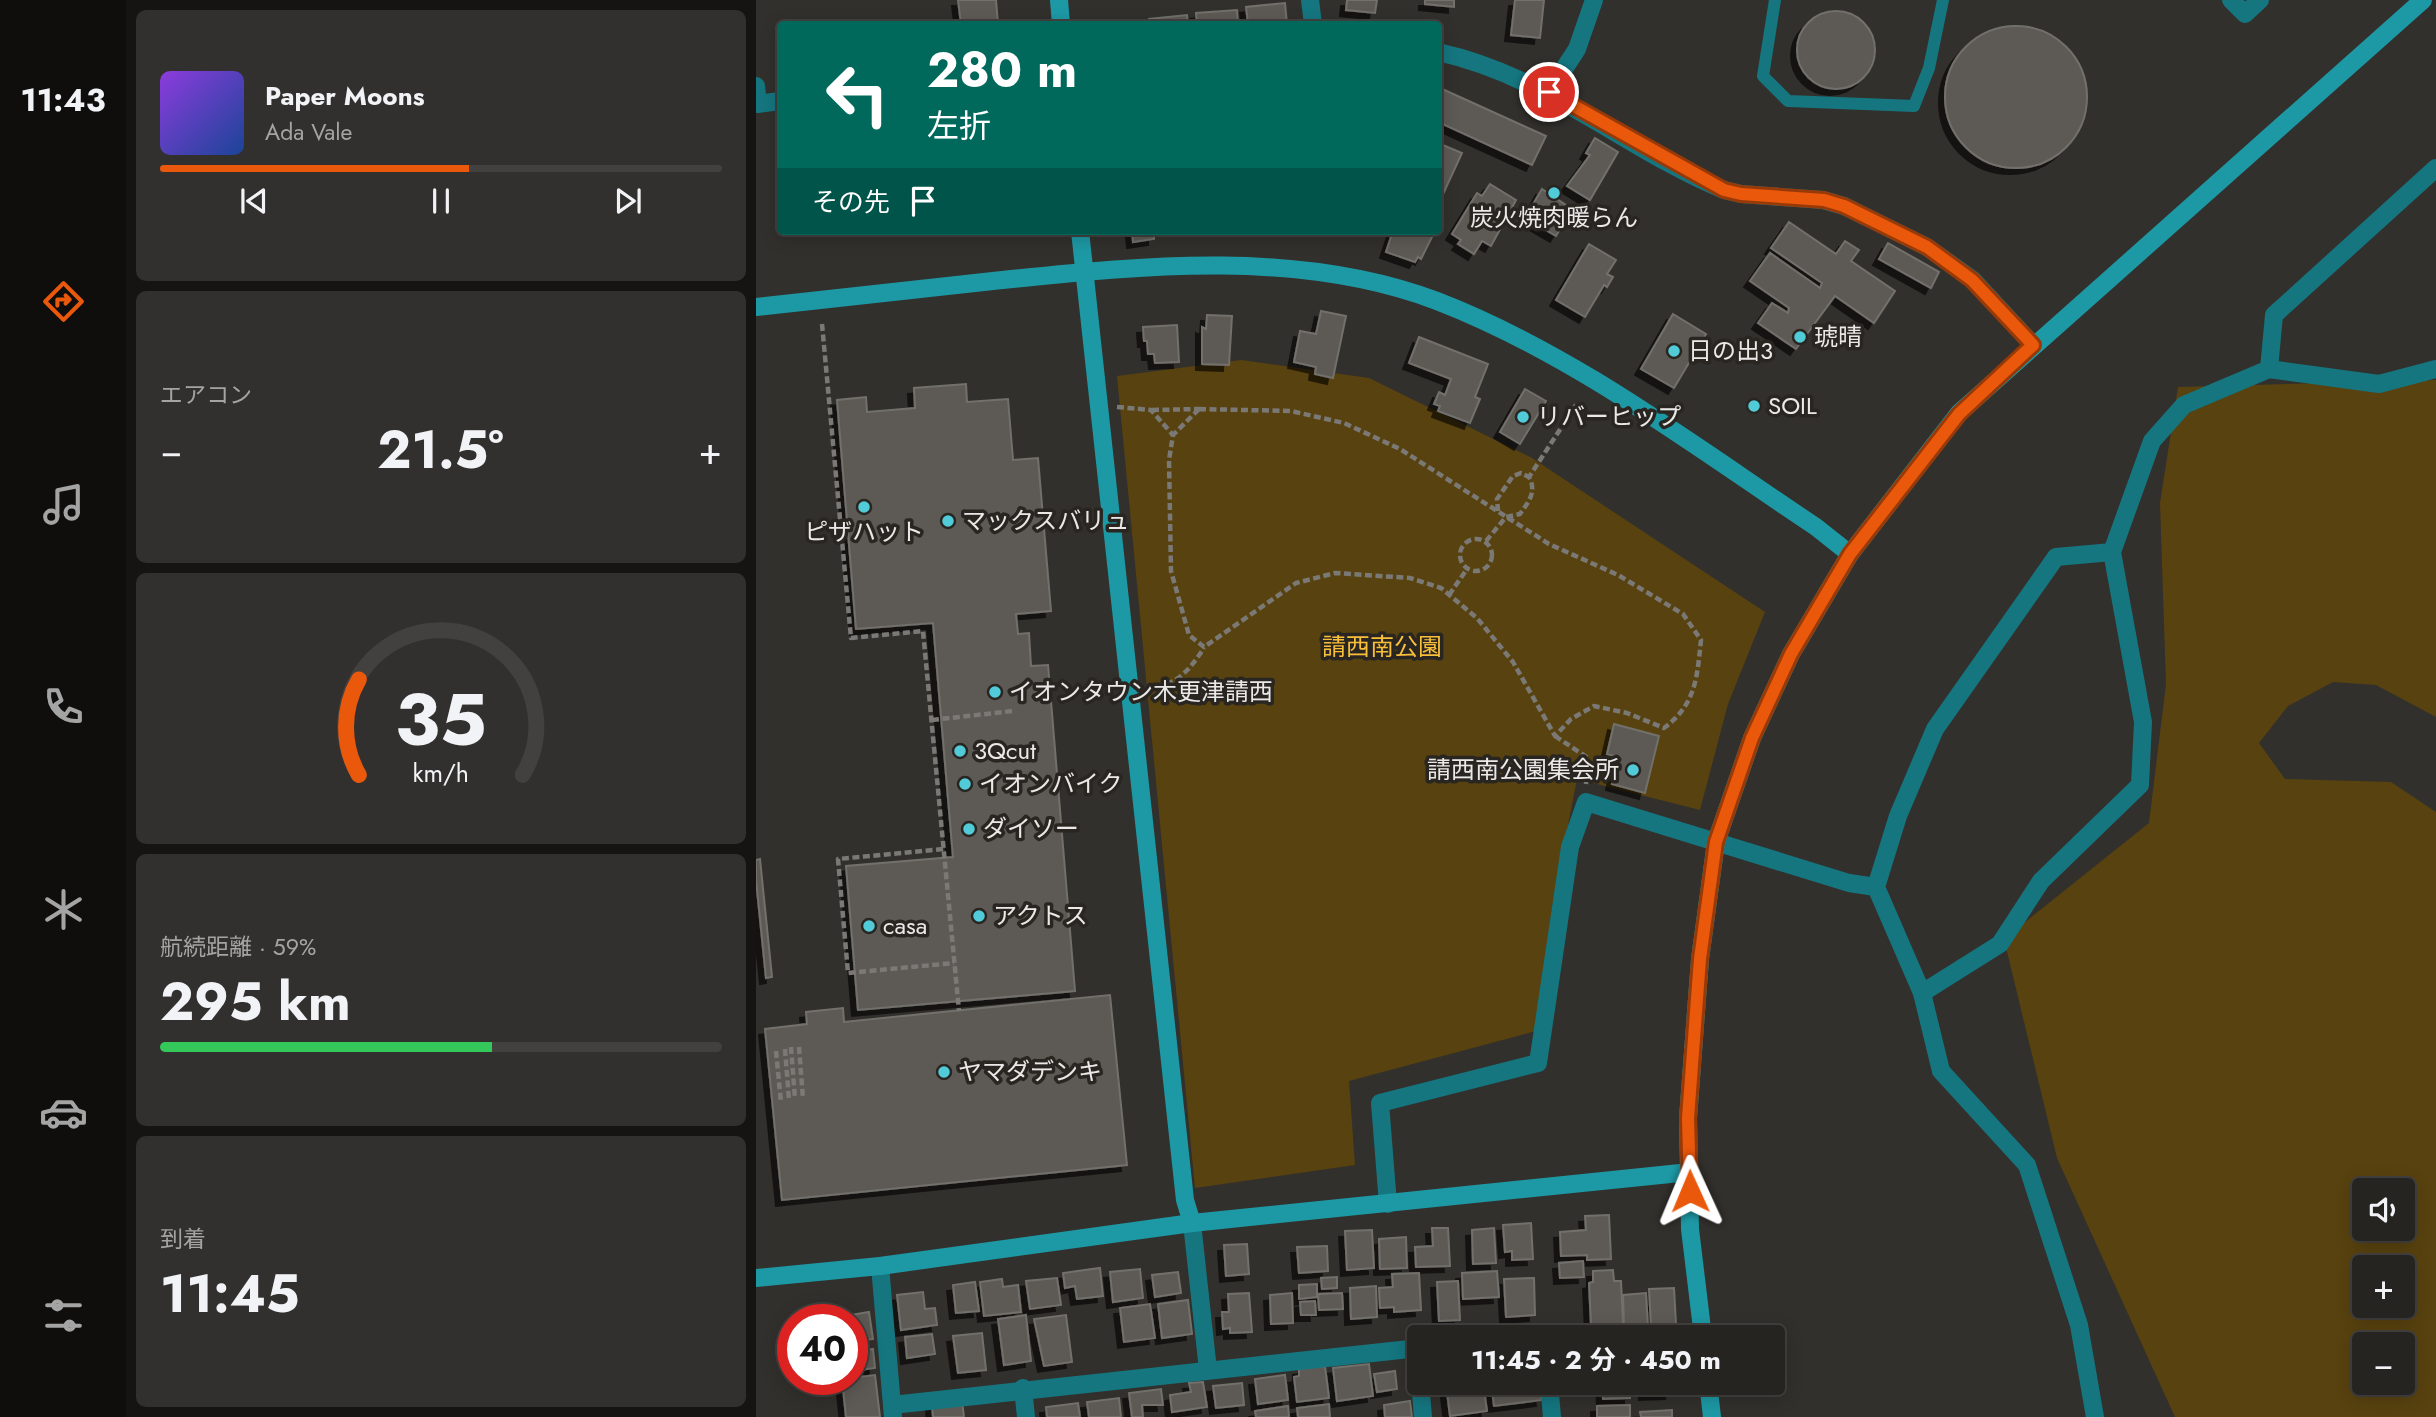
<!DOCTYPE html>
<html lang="ja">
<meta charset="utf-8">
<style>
:root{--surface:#262421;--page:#32302e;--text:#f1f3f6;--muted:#a4a4a5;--line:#42413f;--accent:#ea580c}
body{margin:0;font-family:Jost,"Noto Sans JP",sans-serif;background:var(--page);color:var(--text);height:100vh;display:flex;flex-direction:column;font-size:26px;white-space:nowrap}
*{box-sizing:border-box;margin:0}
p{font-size:23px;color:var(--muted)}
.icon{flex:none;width:38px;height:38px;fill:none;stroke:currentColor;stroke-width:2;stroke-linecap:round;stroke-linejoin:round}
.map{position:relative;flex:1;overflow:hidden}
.sheet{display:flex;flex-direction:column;gap:10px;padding:10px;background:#151412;width:630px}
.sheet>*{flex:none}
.guide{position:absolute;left:21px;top:21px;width:665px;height:214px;border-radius:7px;box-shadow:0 4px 18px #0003,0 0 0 2px var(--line);background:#00695c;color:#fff;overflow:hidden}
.fabs{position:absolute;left:1596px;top:1178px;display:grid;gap:14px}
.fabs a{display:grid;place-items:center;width:63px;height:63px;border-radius:7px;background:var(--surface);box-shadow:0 4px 18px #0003,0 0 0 2px var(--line);font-size:35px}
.speed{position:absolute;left:21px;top:1304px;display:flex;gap:14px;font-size:35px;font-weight:700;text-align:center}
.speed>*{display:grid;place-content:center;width:91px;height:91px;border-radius:50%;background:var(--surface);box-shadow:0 4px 18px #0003,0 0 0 2px var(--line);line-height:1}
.speed .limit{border:10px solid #d22;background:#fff;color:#111}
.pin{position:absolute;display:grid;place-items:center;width:60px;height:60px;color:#fff;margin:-30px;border:4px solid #fff;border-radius:50%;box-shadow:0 2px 7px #0007}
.me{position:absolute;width:77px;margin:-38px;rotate:359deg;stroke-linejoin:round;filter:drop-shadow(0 0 5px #0008)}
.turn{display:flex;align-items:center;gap:24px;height:147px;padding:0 35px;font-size:32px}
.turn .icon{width:91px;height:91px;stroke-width:2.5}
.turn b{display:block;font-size:49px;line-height:60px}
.then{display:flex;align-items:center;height:66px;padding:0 35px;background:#0003;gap:14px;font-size:26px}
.big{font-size:52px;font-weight:700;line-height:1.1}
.sheet .tile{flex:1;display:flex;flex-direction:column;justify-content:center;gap:10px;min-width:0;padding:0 24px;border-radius:10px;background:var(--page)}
.sheet .dial{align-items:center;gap:0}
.dial svg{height:182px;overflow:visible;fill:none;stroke:var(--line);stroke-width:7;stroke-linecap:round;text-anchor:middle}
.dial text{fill:var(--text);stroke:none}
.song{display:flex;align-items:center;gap:21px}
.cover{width:84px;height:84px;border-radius:10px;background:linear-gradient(135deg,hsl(270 70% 55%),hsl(220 70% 35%))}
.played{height:7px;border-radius:4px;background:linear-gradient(90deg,var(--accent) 55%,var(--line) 55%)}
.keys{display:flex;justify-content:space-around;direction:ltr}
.heat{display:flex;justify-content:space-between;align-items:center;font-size:38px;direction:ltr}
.charge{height:10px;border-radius:5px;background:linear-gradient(90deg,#34c759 59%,var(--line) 0)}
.trip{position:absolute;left:651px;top:1325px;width:378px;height:70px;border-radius:7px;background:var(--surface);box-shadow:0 4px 18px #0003,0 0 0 2px var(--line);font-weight:700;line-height:70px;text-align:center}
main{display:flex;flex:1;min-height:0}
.menu{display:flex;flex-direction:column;width:126px;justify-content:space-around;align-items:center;background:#0f0e0d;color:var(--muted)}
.menu .icon{width:49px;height:49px}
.menu .active{color:var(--accent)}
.menu b{font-size:32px;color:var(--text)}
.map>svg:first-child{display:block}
.green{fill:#58420f;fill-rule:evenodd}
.building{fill:#5d5a55;stroke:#72706b;stroke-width:2;filter:url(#shadow)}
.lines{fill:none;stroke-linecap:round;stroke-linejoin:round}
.path{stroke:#7b7976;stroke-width:4.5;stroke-dasharray:7 3.5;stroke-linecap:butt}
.lane{stroke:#157680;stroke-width:12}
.street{stroke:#157680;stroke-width:18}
.secondary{stroke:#1d99a5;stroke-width:18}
.route-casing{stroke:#983908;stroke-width:18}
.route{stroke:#ea580c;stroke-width:12}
.poi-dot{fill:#52cbd9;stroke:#292622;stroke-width:2.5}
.labels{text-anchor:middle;stroke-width:7;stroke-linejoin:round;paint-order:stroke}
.poi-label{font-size:24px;fill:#ebe9e7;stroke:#292622;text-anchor:start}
.park-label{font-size:24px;fill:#f9bf38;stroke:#292622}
</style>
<main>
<nav class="menu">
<b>11:43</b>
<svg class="icon active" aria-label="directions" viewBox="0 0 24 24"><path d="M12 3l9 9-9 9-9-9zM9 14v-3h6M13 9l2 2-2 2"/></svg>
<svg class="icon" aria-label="music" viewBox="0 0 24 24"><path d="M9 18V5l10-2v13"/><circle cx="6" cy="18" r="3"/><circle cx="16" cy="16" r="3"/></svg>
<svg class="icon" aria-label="phone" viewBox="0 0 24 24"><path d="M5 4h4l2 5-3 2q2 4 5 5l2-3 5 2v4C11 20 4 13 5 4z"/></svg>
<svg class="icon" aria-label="climate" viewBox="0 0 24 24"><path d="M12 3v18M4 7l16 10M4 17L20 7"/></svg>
<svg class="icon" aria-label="car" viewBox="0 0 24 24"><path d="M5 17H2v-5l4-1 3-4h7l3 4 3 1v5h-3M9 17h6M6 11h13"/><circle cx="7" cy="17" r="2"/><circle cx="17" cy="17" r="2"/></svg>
<svg class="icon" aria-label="filters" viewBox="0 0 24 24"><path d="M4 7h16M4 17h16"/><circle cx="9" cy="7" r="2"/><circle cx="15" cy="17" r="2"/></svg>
</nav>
<section class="sheet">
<div class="tile">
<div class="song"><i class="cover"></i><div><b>Paper Moons</b><p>Ada Vale</p></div></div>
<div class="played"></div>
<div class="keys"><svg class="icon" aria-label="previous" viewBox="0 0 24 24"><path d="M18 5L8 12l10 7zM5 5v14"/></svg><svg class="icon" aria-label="pause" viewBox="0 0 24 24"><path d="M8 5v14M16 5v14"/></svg><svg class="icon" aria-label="next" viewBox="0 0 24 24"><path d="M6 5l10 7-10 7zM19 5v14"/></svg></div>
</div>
<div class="tile"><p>エアコン</p>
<div class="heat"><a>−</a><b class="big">21.5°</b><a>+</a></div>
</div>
<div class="tile dial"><svg viewBox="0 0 100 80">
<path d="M14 69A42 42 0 1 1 86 69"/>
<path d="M14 69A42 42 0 0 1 14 27" stroke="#ea580c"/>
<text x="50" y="56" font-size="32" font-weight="700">35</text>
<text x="50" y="72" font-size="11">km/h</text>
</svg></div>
<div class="tile"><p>航続距離 · 59%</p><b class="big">295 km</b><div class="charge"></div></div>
<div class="tile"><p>到着</p><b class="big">11:45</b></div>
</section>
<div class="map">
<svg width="1680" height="1417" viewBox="0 0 1680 1417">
<defs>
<filter id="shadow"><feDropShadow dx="-6" dy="6" stdDeviation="0" flood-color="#0009"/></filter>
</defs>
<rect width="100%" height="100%" fill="#32302c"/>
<!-- green -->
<g class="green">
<polygon points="485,360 613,378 776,458 1009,612 972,704 944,810 821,779 797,902 780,1031 593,1081 599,1165 439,1188 361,376"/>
<path d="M1680 380V717L1620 685 1577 682 1532 706 1503 743 1529 779 1635 782 1680 812V1417H1419L1301 1158 1248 939 1393 823 1410 684 1404 503 1422 387ZM1608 1190H1647V1228H1608ZM1608 1267H1647V1306H1608ZM1608 1344H1647V1382H1608Z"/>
</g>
<!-- building -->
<g class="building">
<polygon points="202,0 240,0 242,24 205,24"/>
<polygon points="591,0 621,0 619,13 590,10"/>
<polygon points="669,0 698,0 698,7 669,4"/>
<polygon points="759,0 788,0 784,38 755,35"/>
<polygon points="529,3 531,24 492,24 490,7"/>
<polygon points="481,10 482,24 441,24 440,13"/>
<circle cx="1080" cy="50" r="39"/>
<polygon points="431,15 432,24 393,24 393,19"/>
<circle cx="1260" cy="97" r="71"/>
<polygon points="684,88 790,136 776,165 682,122"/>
<polygon points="839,138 862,152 834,200 811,186 834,155 830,153"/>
<polygon points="682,143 706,153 683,203 682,203"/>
<polygon points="734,184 760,200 735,246 726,241 718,254 702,244 705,240 696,234 721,193 726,196"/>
<polygon points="786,189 816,209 800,236 769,218"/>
<polygon points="1033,222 1080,254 1089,241 1103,250 1095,261 1139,291 1118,323 1079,296 1040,349 1002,323 1016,303 1032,313 1033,308 994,281 1014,253 1064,288 1066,283 1015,248"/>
<polygon points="376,231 398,231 398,239 377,242"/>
<polygon points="637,231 674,231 678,233 665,259 662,257 659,262 630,252"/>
<polygon points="1132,243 1183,272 1175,288 1123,259"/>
<polygon points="833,244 860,260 851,274 857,277 851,287 848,285 829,317 800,300"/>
<polygon points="565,311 590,316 577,378 559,374 560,367 538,362 544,331 560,334"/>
<polygon points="917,314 950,334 918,388 885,369"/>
<polygon points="451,315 476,316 473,365 446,364 446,327 450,329"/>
<polygon points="421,325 423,362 399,363 398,354 392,354 391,341 388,341 387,327"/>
<polygon points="663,337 732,364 719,397 724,399 714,423 682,411 684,406 678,404 683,392 689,395 695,379 653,363"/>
<polygon points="210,384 211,402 252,399 257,460 282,458 295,611 260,614 262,634 273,633 275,666 292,665 319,991 102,1010 90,866 197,857 177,623 100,629 81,400 110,397 111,412 159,408 158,388"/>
<polygon points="769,389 790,401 764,444 744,432"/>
<polygon points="858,724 903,736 889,793 856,784 862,757 851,754"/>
<polygon points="4,859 16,977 10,978 0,880 0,860"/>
<polygon points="354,995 371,1165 26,1200 9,1029 51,1024 50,1012 87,1008 88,1022"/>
<polygon points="853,1215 855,1259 831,1260 831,1255 805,1256 804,1232 830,1230 829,1216"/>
<polygon points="775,1223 777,1259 756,1260 756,1251 749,1252 747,1225"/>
<polygon points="676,1228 692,1228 694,1266 660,1267 659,1247 677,1246"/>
<polygon points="738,1228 740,1263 717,1264 716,1230"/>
<polygon points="616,1230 618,1268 591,1270 589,1231"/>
<polygon points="650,1237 651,1268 624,1269 623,1239"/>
<polygon points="491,1244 493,1274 470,1276 468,1245"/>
<polygon points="571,1246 572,1271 543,1273 541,1247"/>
<polygon points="827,1261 828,1277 804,1278 803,1263"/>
<polygon points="344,1268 347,1296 321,1299 319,1286 309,1288 307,1273"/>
<polygon points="384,1269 387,1298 357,1302 354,1272"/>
<polygon points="857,1270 858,1281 865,1281 867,1324 835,1325 833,1283 837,1282 837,1271"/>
<polygon points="741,1271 743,1297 707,1299 706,1273"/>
<polygon points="422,1272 425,1293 399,1297 396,1275"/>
<polygon points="663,1273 665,1310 638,1312 638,1307 624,1308 623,1288 637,1287 636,1274"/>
<polygon points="581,1277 581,1288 566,1289 565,1278"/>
<polygon points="301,1278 305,1305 274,1309 270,1281"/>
<polygon points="778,1278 779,1315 750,1317 748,1279"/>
<polygon points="246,1279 247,1287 262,1285 265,1312 228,1316 224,1282"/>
<polygon points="702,1281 704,1320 683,1321 681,1282"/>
<polygon points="219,1282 223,1311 200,1313 197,1285"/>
<polygon points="561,1284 561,1297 543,1299 543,1285"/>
<polygon points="620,1286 621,1317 595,1319 594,1288"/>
<polygon points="918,1288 920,1324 895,1326 893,1289"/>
<polygon points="167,1292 169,1309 179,1308 181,1325 145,1330 141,1295"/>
<polygon points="493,1293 496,1332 474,1333 474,1328 467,1329 466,1312 473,1312 472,1294"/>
<polygon points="536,1293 537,1323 515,1324 514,1295"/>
<polygon points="586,1293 587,1309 563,1310 562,1294"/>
<polygon points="890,1293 892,1327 868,1328 867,1295"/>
<polygon points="432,1300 436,1334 406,1338 402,1304"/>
<polygon points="559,1301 560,1315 545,1315 544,1302"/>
<polygon points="394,1304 399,1338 368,1342 364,1308"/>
<polygon points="113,1312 117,1339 96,1342 96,1320 84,1320 83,1317"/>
<polygon points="270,1315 275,1361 248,1365 242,1319"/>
<polygon points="310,1315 316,1362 288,1366 278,1319"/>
<polygon points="862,1327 863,1337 836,1337 836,1329"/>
<polygon points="923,1329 923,1337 883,1337 883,1331"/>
<polygon points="226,1333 230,1370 202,1373 197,1336"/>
<polygon points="176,1334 179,1354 151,1358 149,1337"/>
<polygon points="117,1349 119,1368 96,1371 96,1352"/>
<polygon points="613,1364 617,1396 581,1401 577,1368"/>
<polygon points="569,1366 573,1398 541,1402 538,1377 543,1376 543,1369"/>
<polygon points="639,1371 641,1389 621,1392 618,1374"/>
<polygon points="119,1375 124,1417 90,1417 86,1379"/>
<polygon points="529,1375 532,1400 502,1404 499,1379"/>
<polygon points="447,1382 451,1407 416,1412 414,1395 435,1392 433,1383"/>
<polygon points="735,1382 783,1382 786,1400 738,1406"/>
<polygon points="846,1382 874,1382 874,1398 847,1399"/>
<polygon points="889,1382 914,1382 915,1393 889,1394"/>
<polygon points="486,1383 488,1405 460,1408 457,1386"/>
<polygon points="727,1383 731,1411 694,1416 691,1392"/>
<polygon points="405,1389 407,1405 386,1405 387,1417 376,1417 373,1393"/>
<polygon points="363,1398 365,1417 333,1417 331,1402"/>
<polygon points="206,1401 208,1417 177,1417 176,1405"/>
<polygon points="654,1401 656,1417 629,1417 628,1405"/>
<polygon points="322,1403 324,1417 291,1417 290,1407"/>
<polygon points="573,1404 574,1417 542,1417 541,1408"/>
<polygon points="874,1405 874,1417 841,1417 841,1406"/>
<polygon points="532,1406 533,1417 500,1417 499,1411"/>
<polygon points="916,1410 916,1417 885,1417 884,1412"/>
</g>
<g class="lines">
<!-- path -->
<g class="path">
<polyline points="66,324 95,638 167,631 203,1011"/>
<polyline points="361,407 395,410 417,435"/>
<path d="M443 409 535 411 588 423 644 449 793 544 862 575 927 614 945 640C941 678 940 704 908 728L871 713 838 706 815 719 799 736 757 662 721 618 685 588 654 578 579 573 540 583 448 647 433 635 415 571 413 460 417 435Z"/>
<polyline points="396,410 443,409"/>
<polyline points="742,511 741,499 757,476 765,473 773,477"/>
<circle cx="720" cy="555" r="16"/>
<path d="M730 541 750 517 764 514C773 501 781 492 773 477L820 405"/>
<polyline points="693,595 711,569"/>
<path d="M390 689C420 686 432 672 448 648"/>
<polyline points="176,720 257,711"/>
<polyline points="799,736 832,758 830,784"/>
<polyline points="187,849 82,859 92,973 198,963"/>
<polyline points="35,1047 39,1099"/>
<polyline points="43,1047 47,1099"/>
<polyline points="29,1049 33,1100"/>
<polyline points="20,1051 25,1102"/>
</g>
<!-- lane -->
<polyline class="lane" points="1019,0 1007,76 1032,101 1158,106 1173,68 1187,0"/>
<!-- street -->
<g class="street">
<polyline points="554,0 557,24"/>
<polyline points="1475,0 1489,14 1504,0"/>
<path d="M682 52C792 76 869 149 968 190L985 194 1067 200 1088 206 1171 247 1217 280 1277 345"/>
<polyline points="0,86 2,104 24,101"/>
<polyline points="793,92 821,49 838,0"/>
<polyline points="1513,369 1518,315 1680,168"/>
<polyline points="1166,993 1244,944 1285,881 1384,785 1387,722 1356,552 1396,441 1428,405 1513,369 1623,384 1680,369"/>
<polyline points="632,1204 624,1103 782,1063 814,847 830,802 1093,883 1120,887"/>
<polyline points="436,1223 452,1370"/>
<polyline points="124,1266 137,1417"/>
<polyline points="762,1337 781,1337"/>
<polyline points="661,1348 663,1369"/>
<polyline points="664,1382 667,1417"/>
<polyline points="793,1382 796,1417"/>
<polyline points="267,1388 270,1417"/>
<polyline points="136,1405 663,1348"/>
<polyline points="1339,1417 1323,1325 1271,1165 1185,1071 1166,993 1120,887 1142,816 1179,729 1300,557 1356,552"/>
</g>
<!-- secondary -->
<g class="secondary">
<polyline points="303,0 305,24"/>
<polyline points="324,231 429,1200 436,1223"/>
<path d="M0 307C79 299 158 290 237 281 382 266 541 248 681 301 818 354 938 446 1060 527L1094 554"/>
<polyline points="0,1278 124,1266 436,1223 934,1172"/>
<polyline points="947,1337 934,1229 932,1118 944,959 960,842 996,738 1035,654 1094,554 1203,413 1667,0"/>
<polyline points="952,1382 956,1417"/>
</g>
</g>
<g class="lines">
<!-- route casing -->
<g class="route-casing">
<polyline id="route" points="793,92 968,190 985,194 1068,200 1088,206 1171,247 1216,280 1277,345 1203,414 1094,554 1035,654 996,738 960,842 944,959 932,1118 934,1191"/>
</g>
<!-- route -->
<use href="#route" class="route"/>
</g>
<!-- markers -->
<g class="poi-dot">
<circle cx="798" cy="193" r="7"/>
<circle cx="1044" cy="337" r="7"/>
<circle cx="918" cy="351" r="7"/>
<circle cx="998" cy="406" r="7"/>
<circle cx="767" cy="417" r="7"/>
<circle cx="108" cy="507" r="7"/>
<circle cx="192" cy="521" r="7"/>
<circle cx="239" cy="692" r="7"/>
<circle cx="204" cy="751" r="7"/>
<circle cx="877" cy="770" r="7"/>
<circle cx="209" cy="784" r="7"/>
<circle cx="213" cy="829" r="7"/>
<circle cx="223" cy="916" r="7"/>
<circle cx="113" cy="926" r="7"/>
<circle cx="188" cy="1072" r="7"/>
</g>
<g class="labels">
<!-- poi labels -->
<g class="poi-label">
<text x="798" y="226" text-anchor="middle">炭火焼肉暖らん</text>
<text x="1058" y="345">琥晴</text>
<text x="932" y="359">日の出3</text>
<text x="1012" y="414">SOIL</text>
<text x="781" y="425">リバーヒップ</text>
<text x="206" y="529">マックスバリュ</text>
<text x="108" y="540" text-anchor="middle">ピザハット</text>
<text x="253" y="700">イオンタウン木更津請西</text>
<text x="218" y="759">3Qcut</text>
<text x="863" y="778" text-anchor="end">請西南公園集会所</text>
<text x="223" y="792">イオンバイク</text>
<text x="227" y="837">ダイソー</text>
<text x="237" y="924">アクトス</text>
<text x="127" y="934">casa</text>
<text x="202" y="1080">ヤマダデンキ</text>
</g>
<!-- park labels -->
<g class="park-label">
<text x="626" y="655">請西南公園</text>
</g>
</g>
</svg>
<div class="fabs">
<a><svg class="icon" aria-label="sound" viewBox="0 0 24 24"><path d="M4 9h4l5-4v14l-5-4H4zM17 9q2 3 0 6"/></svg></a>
<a>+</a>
<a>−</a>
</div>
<div class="speed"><div class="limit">40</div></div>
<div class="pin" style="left:793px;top:92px;background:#d93025"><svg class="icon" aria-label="arrive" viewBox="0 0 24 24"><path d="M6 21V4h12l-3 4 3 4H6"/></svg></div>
<svg class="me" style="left:934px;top:1191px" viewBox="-20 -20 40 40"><path d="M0-17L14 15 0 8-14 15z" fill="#ea580c" stroke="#fff" stroke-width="4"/></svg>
<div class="trip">11:45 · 2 分 · 450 m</div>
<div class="guide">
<div class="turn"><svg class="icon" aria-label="left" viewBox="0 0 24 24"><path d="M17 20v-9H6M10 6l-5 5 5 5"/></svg><div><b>280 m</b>左折</div></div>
<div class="then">その先<svg class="icon" aria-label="arrive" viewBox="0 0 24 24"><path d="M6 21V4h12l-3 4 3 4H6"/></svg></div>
</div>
</div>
</main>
